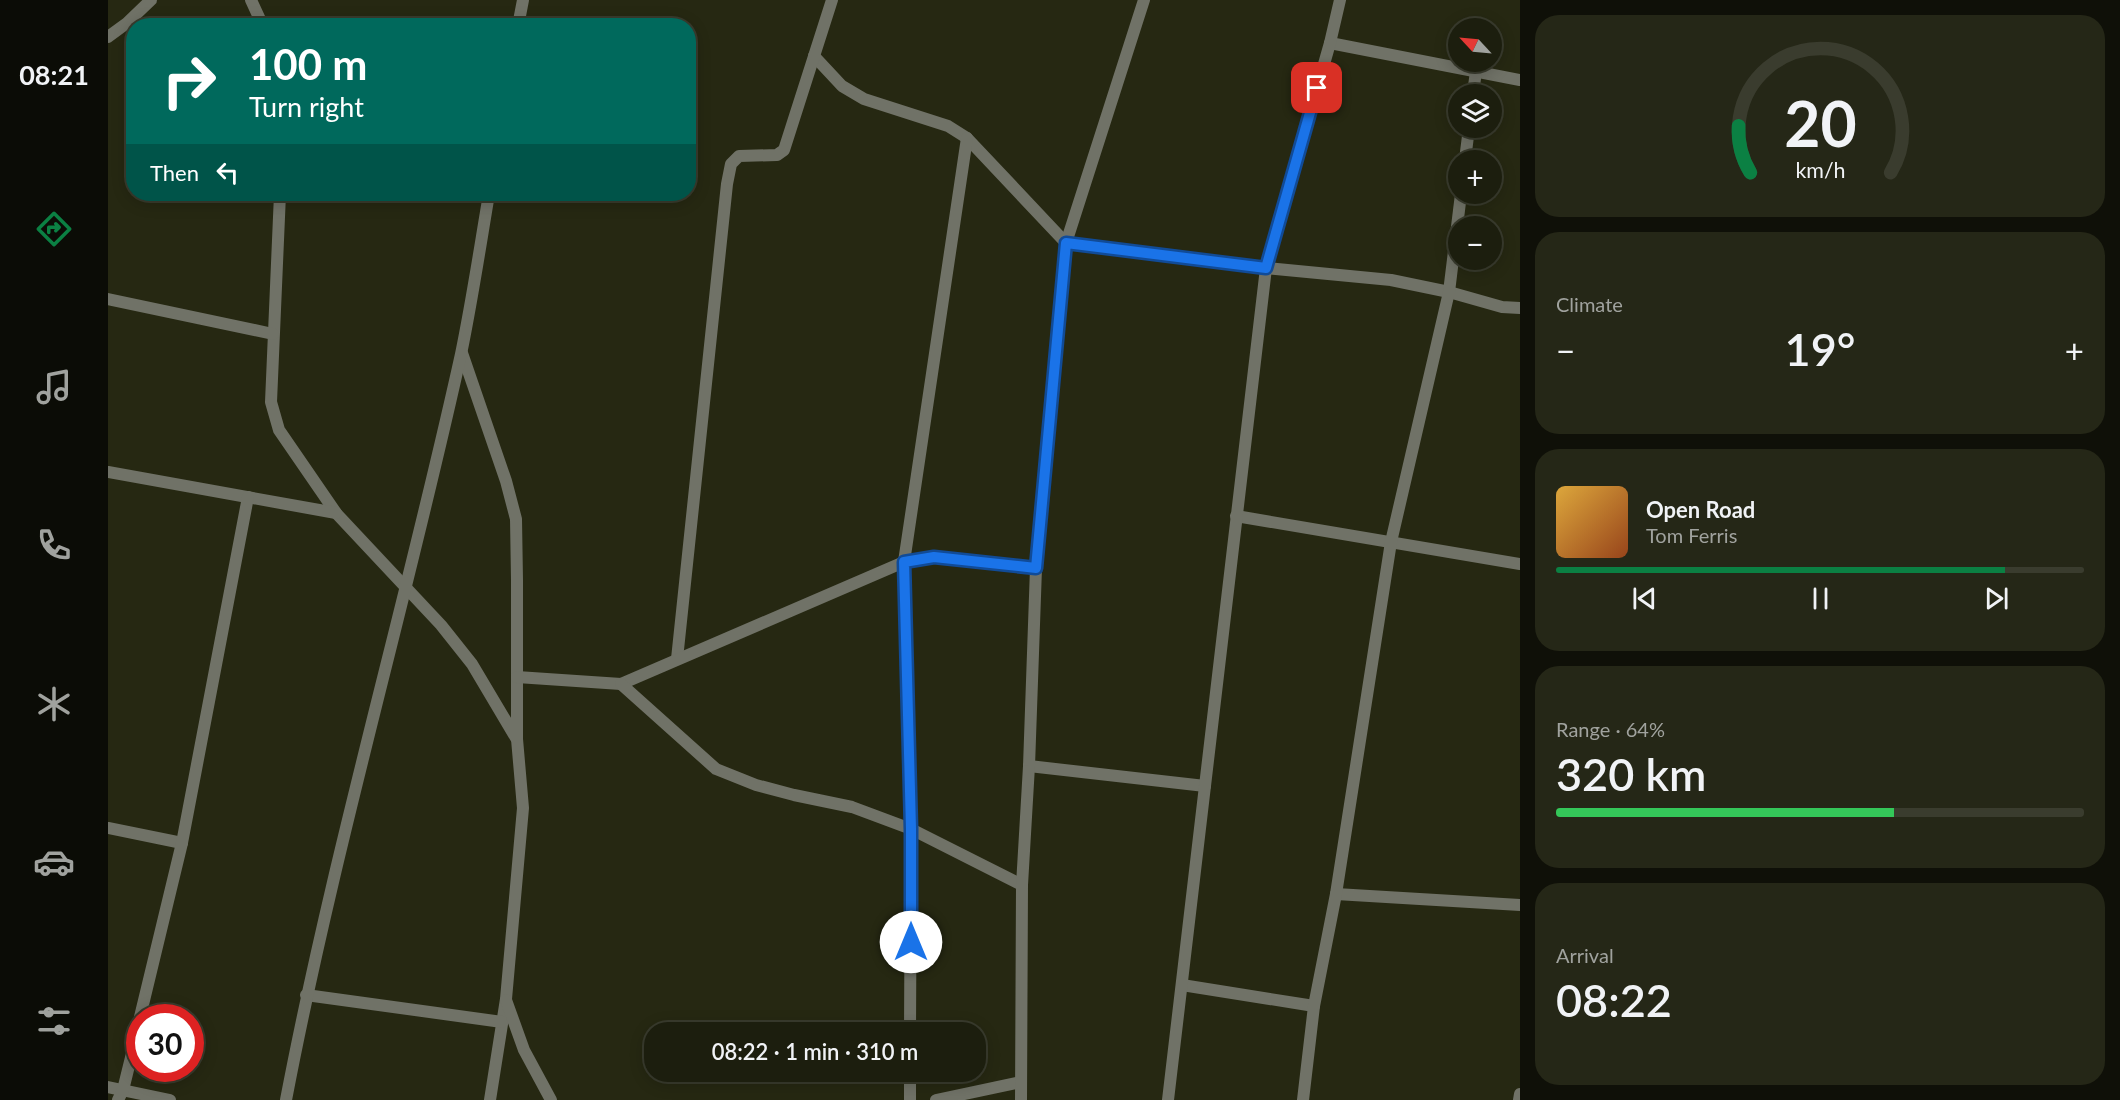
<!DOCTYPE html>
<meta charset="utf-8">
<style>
:root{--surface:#1c1e0e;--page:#252717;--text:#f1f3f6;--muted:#a0a29e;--line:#3a3c2e;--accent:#0b8043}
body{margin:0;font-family:Lato,sans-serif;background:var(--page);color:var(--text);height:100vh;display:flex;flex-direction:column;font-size:22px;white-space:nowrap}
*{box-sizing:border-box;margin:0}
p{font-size:20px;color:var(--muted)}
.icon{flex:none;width:33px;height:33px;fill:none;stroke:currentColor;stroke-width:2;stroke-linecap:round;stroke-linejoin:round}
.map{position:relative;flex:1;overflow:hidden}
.details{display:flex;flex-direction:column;gap:15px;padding:15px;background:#0f1008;width:600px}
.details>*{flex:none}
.hud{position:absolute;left:18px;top:18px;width:570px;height:183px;border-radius:24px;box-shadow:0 3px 15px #0003,0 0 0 2px var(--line);background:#00695c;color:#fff;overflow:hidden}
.needle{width:39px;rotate:296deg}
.tools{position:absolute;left:1340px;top:18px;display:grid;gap:12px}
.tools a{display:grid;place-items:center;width:54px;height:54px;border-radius:50%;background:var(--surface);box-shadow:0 3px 15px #0003,0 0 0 2px var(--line);font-size:30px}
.speed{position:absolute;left:18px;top:1004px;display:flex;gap:12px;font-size:30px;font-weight:700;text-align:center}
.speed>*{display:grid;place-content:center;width:78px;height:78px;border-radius:50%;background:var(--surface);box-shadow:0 3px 15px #0003,0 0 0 2px var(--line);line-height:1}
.speed .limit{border:9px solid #d22;background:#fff;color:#111}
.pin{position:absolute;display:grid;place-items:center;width:51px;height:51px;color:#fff;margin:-26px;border-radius:12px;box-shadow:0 3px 9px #0006}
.me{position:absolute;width:66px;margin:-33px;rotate:0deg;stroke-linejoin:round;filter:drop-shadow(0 0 4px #0008)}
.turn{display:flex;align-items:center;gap:21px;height:126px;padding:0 24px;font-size:27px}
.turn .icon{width:78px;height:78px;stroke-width:2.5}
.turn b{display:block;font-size:42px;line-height:51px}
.then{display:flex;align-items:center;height:57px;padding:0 24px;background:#0003;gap:12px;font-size:22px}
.big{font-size:45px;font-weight:600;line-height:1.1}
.details .tile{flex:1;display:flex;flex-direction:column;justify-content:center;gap:9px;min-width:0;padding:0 21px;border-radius:24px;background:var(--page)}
.details .dial{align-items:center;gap:0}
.dial svg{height:156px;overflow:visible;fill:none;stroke:var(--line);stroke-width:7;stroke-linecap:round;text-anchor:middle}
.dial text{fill:var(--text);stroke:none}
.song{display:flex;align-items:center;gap:18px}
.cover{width:72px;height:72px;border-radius:9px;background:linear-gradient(135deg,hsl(40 70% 55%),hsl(20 70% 35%))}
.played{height:6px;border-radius:3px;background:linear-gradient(90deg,var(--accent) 85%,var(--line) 85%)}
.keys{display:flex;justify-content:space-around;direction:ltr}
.heat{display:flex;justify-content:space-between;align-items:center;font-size:33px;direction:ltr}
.charge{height:9px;border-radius:4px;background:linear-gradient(90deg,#34c759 64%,var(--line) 0)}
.trip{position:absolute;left:536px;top:1022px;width:342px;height:60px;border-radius:24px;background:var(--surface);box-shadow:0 3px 15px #0003,0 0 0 2px var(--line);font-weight:600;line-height:60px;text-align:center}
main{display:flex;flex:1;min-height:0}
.tabs{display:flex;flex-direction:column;width:108px;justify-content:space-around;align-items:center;background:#0b0c06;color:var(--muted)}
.tabs .icon{width:42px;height:42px}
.tabs .on{color:var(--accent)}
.tabs b{font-size:27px;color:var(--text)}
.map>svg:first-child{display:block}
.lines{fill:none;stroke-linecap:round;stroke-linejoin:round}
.minor{stroke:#707267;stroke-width:12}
.route-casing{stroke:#114b97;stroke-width:15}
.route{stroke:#1a73e8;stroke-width:10}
</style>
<main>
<nav class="tabs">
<b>08:21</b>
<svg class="icon on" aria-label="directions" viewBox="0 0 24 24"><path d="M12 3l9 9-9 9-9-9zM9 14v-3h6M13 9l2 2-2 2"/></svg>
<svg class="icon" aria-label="music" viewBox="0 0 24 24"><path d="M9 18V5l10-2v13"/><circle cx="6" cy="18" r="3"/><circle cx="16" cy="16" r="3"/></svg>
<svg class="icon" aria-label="phone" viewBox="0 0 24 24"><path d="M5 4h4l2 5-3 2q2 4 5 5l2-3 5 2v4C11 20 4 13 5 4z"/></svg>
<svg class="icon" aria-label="climate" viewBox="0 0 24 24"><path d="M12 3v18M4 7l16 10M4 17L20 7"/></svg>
<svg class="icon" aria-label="car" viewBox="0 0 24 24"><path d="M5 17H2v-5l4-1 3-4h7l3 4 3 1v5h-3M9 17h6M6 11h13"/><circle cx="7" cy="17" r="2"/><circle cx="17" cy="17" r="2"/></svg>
<svg class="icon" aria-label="filters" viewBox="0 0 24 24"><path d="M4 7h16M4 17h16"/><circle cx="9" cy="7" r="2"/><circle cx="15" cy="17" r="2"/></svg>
</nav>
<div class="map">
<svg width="1412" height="1100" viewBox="0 0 1412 1100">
<rect width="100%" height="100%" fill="#262812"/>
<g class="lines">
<!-- minor -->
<g class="minor">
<polyline points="143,0 155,26"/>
<polyline points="410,26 415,0"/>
<polyline points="0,37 19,23 43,0"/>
<polyline points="1222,43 1412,80"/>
<polyline points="706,56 734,86 756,99 840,126 859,138 958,243 1158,268 1283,280 1341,292 1394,307 1412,308"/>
<polyline points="1365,94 1368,71"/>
<polyline points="1357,160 1361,128"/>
<polyline points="172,194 163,402 171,430 228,513 333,625 364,664 408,738"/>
<polyline points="0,299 165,334"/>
<polyline points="354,353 398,481 408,519 409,580 409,739 415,808 398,999 382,1100"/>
<polyline points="0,472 228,513"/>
<polyline points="1128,516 1412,564"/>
<polyline points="569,659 619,184 623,164 631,156 669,155 676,150 724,0"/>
<polyline points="409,677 513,684 796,562 827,557 928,568"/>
<polyline points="513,684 608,769 648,785 686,795 744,807 803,829 914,885"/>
<polyline points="921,766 1097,786"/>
<polyline points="0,828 74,843"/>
<polyline points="1228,894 1412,905"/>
<polyline points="1074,985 1206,1006"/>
<polyline points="198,995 394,1022"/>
<polyline points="398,1000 416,1050 443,1100"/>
<polyline points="32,1017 74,843 140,497"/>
<polyline points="802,1032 803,829 796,562 859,138"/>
<polyline points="0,1087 62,1100"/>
<polyline points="10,1100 15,1090 32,1021"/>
<path d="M178 1100C226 849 298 604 353 354 364 301 372 247 381 194"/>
<polyline points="802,1100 802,1071"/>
<polyline points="828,1100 913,1082"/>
<polyline points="913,1100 914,885 921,766 928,568 958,243 1036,0"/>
<polyline points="1060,1100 1158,268 1222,43 1232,0"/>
<polyline points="1195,1100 1206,1006 1228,894 1283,542 1341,292 1353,194"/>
<polyline points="1411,1100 1412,1094"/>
</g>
</g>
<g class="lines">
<!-- route casing -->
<g class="route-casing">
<polyline id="route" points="803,942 803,829 796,562 826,557 928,568 958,243 1158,268 1209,88"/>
</g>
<!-- route -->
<use href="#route" class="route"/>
</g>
</svg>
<div class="tools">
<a><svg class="needle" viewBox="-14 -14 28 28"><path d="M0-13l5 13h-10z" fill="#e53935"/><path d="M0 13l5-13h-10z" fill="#a0a29e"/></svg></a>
<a><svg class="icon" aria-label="layers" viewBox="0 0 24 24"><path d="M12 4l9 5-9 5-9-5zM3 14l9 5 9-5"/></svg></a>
<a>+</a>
<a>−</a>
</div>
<div class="speed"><div class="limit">30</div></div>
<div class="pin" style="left:1209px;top:88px;background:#d93025"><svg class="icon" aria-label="arrive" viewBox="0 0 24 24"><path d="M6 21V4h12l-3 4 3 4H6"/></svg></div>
<svg class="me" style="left:803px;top:942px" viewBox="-20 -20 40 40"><circle r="19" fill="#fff"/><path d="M0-13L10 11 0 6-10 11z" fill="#1a73e8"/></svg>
<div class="trip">08:22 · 1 min · 310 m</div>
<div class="hud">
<div class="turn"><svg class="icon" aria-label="right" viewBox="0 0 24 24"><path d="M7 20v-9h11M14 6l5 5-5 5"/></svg><div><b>100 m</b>Turn right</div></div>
<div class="then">Then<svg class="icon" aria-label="left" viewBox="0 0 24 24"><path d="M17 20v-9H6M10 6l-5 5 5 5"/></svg></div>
</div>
</div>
<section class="details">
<div class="tile dial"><svg viewBox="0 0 100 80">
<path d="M14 69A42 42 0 1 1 86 69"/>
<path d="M14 69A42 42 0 0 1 8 45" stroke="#0b8043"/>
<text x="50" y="56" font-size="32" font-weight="700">20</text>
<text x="50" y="72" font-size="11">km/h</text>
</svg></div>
<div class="tile"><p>Climate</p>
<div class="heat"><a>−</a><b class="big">19°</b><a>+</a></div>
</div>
<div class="tile">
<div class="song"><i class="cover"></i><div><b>Open Road</b><p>Tom Ferris</p></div></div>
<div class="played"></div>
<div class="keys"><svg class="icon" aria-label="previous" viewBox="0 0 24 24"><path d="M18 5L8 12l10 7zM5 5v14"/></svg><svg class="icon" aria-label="pause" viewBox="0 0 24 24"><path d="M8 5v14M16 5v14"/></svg><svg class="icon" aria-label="next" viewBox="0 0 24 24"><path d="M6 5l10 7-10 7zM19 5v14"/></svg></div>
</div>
<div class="tile"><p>Range · 64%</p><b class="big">320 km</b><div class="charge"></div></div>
<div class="tile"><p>Arrival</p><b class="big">08:22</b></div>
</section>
</main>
